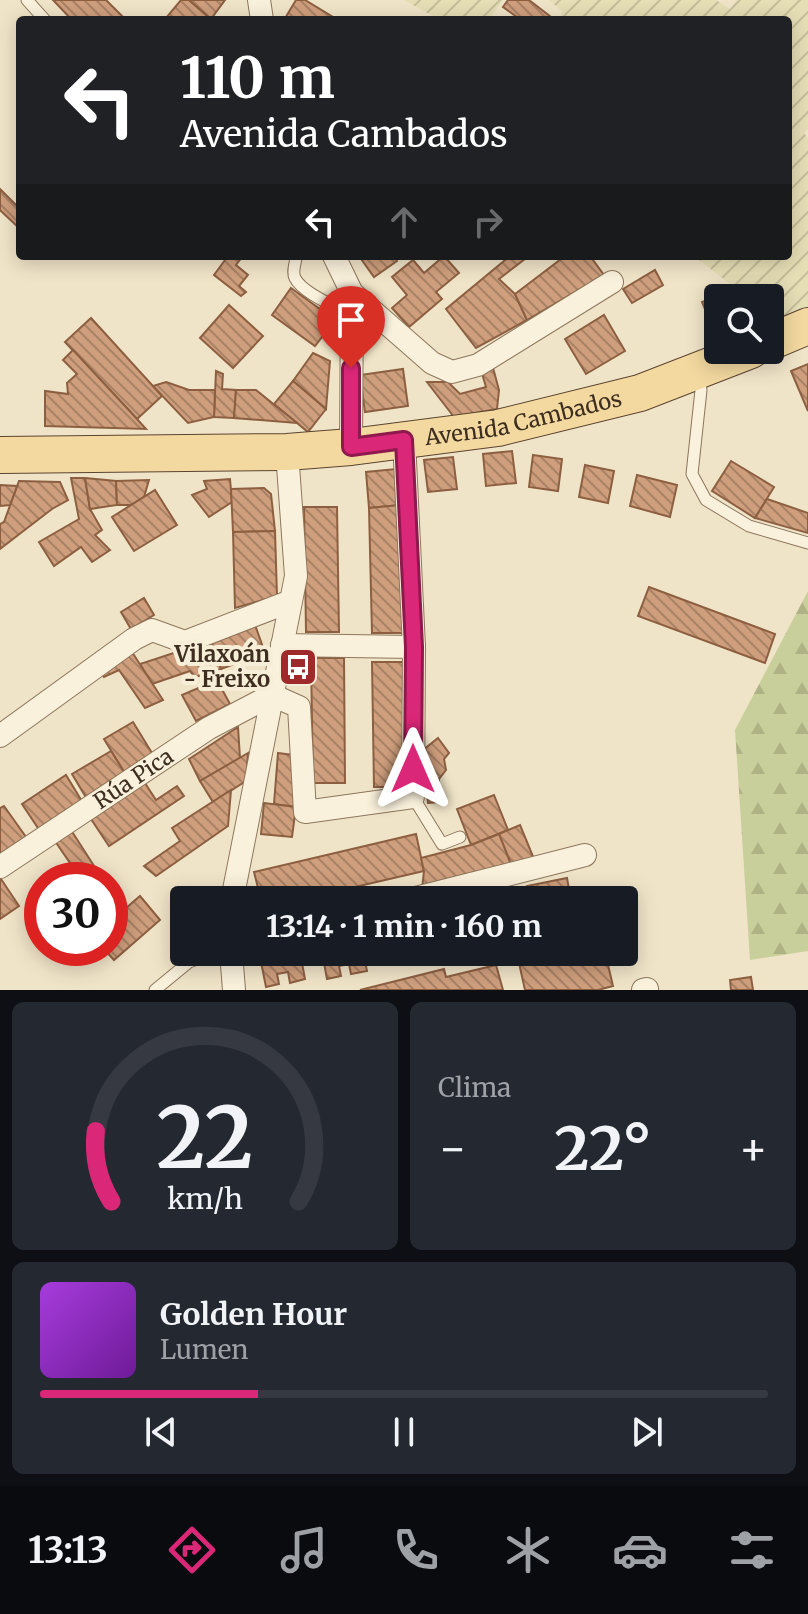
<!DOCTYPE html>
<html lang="es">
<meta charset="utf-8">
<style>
:root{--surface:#171b24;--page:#242831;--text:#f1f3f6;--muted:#9ea1a6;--line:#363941;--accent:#db2777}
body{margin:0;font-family:Merriweather,serif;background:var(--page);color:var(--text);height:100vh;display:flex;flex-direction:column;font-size:30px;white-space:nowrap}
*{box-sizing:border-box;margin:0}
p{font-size:26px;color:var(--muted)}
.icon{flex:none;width:44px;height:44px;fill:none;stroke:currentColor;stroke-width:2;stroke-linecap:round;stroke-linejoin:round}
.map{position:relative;height:990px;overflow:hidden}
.side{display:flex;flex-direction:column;gap:12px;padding:12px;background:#0d0f14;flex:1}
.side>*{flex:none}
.top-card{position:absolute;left:16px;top:16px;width:776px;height:244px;border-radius:8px;box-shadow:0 4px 20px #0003;background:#202124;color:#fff;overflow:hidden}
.controls{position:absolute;left:704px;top:284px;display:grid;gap:16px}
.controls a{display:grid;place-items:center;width:80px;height:80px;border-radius:8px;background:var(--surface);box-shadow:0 4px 20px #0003;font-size:40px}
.speed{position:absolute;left:24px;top:862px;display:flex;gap:16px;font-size:40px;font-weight:700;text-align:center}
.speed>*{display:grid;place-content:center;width:104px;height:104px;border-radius:50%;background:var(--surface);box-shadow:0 4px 20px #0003;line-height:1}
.speed .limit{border:12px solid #d22;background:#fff;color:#111}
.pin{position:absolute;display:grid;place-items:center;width:68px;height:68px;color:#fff;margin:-82px -34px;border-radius:50% 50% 50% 0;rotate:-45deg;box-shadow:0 0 8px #0007}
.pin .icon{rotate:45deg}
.me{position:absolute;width:88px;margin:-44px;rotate:0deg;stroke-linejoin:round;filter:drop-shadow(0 0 6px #0008)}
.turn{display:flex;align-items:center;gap:28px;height:168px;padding:0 32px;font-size:36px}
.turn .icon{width:104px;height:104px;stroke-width:2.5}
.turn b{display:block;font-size:56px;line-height:68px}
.lanes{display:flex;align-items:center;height:76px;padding:0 32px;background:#0003;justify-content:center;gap:40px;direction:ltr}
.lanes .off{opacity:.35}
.big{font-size:60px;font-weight:700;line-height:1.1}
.side .tile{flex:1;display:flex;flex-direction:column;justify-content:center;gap:12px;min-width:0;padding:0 28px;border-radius:12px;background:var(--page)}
.side .dial{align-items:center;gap:0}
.dial svg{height:208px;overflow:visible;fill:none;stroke:var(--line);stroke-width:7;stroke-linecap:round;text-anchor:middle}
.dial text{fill:var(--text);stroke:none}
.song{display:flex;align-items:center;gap:24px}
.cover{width:96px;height:96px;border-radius:12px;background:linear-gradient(135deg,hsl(280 70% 55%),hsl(280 70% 35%))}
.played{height:8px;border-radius:4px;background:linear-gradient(90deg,var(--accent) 30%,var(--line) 30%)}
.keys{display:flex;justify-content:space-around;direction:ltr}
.heat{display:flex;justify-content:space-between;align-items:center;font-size:44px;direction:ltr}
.side .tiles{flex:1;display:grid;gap:12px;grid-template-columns:1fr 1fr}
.tile:last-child{grid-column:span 2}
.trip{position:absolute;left:170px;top:886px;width:468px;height:80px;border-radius:8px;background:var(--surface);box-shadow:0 4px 20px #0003;font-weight:700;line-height:80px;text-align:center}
.tab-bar{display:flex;height:128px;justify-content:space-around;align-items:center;background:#090b0e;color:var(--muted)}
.tab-bar .icon{width:56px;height:56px}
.tab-bar .current{color:var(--accent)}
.tab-bar b{font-size:36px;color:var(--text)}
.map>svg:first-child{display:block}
.farmland{fill:url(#farmland-furrows)}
.forest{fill:url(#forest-firs)}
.building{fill:url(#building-back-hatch);stroke:#8d5f41;stroke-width:2}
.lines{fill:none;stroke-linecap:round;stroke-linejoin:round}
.service-casing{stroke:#8d765c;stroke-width:13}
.minor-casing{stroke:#8d765c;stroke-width:24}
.primary-casing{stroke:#5b4430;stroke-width:38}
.service{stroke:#faf1dc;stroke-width:11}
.minor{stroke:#faf1dc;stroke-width:22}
.primary{stroke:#f3d9a0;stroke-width:36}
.route-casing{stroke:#8e194d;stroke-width:20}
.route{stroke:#db2777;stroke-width:14}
.labels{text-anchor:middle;stroke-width:8;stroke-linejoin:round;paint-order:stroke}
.street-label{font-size:22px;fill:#3d2e20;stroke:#f7eed8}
.poi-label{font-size:22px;font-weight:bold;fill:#3d2e20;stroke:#f7eed8;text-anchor:end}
</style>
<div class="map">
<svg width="808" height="990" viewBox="0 0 808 990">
<defs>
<pattern id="farmland-furrows" width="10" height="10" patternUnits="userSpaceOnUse" patternTransform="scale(2)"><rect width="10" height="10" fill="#e6deb5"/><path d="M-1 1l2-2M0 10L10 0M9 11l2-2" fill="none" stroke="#c6bf9b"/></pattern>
<pattern id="forest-firs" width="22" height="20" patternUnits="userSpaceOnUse" patternTransform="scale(2)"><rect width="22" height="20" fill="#c9cf9b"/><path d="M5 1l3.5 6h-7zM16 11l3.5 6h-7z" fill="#aeb285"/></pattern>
<pattern id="building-back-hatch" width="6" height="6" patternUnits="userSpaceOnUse" patternTransform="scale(2)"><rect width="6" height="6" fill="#cf9f7d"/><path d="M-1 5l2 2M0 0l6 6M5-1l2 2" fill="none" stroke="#a98266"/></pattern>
</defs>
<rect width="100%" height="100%" fill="#f0e4c8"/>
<!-- farmland -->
<g class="farmland">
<polygon points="404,0 503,0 489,20 440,20"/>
<polygon points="549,0 716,0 730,9 737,0 808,0 808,129 804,133 808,138 808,326 793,333 770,315 770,298 748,298 694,256 788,256 788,20 560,20 562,11"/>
</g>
<!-- forest -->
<polygon class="forest" points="808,591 808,951 750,960 735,730"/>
<!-- building -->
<g class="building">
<polygon points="53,0 106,0 126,20 72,20"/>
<polygon points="181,0 189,0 212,20 169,20 166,18"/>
<polygon points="189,0 225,0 211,19"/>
<polygon points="296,0 305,0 338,20 284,20"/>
<polygon points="508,0 529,0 551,17 549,20 521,20 503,7"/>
<polygon points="0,189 20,209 20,229 0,210"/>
<polygon points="228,256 242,257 236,265 248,275 239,286 246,292 241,296 214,275"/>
<polygon points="359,256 394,256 397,261 374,277"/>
<polygon points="444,256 459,273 436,292 442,299 409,327 392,308 407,295 392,277 413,260 424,273"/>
<polygon points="510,256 522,256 525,259 499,279 515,294 527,320 476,348 446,309"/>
<polygon points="565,256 590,256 604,275 527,320 515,294"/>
<polygon points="655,270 663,285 632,303 623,289"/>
<polygon points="291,288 335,320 315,346 272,315"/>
<polygon points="731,290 734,298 718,298 717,338 702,302"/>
<polygon points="229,305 263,336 233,368 200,338"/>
<polygon points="604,315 625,351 586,374 565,339"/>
<polygon points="91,318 162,396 137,419 65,342"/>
<polygon points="73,350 137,419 146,429 45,426 45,391 68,394 67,383 77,374 63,360"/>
<polygon points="313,353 330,361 326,409 293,381"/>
<polygon points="492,364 499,390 497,409 454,417 427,382 448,382 460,394 486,387 481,370"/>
<polygon points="808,364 808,411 791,371"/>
<polygon points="403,369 408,406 365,412 360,375"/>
<polygon points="216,371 223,374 222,389 236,390 234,418 214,417"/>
<polygon points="293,381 326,409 308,432 274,404"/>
<polygon points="166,382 189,390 215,390 214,417 188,423 153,386"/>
<polygon points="236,390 256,390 297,423 234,418"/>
<polygon points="512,451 516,483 486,486 483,454"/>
<polygon points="533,455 562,459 558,491 529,487"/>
<polygon points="453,457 457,489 428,492 424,460"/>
<polygon points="731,461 774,487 755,518 712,491"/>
<polygon points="585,465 614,471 608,503 579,497"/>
<polygon points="396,469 400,505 369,508 366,472"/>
<polygon points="637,475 677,485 670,517 630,506"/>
<polygon points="71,478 85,478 90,509 102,530 95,535 110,550 92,562 81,547 54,566 39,542 79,519"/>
<polygon points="85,478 116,481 117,505 90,509"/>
<polygon points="230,479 232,502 209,517 192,495 207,489 204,481"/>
<polygon points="149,480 144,497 131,505 117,505 116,481"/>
<polygon points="19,481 60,482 68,500 52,509 0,549 0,524 4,522"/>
<polygon points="0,485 17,486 10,505 0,506"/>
<polygon points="264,488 271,494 275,531 233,532 231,489"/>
<polygon points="155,490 177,525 134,551 112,517"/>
<polygon points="767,499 808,513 808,533 755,518"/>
<polygon points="400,505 405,633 372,633 369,508"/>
<polygon points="304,507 337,507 339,632 306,632"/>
<polygon points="275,531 277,596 235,608 233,532"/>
<polygon points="649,587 775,634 765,663 638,616"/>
<polygon points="144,598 154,615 131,629 121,612"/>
<polygon points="254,622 265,653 221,669 210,638"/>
<polygon points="192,647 195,655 204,653 207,663 217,659 221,669 195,677 190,671 152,684 140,664"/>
<polygon points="132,652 163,700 145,708 119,670 104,677 101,671"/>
<polygon points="311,658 344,658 345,783 313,783"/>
<polygon points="372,662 405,662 407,787 374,787"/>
<polygon points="217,680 230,704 196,721 182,695"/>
<polygon points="133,722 155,758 126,775 104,739"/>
<polygon points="238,727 240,758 200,781 189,759"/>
<polygon points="438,738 449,753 444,759 446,770 439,779 439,802 428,803 422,751"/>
<polygon points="111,751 126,775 87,799 72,774"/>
<polygon points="248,753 246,781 213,802 200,781"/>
<polygon points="278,753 293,755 296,807 274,804"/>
<polygon points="66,775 83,803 40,831 22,804"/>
<polygon points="143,780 156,800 177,786 184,796 109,846 89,816"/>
<polygon points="231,790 228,826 156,876 144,866 180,841 172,828"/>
<polygon points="494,795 508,830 471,845 457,809"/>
<polygon points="264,803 296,807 292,837 261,834"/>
<polygon points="4,806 26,837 0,855 0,808"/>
<polygon points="520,825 534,859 512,867 499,834"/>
<polygon points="71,830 103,880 59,880 57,876 72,866 55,841"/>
<polygon points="416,834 424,871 299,900 261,900 254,872"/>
<polygon points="499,834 512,867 422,889 424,871 421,858 471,845"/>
<polygon points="567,878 571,900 530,900 527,886"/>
<polygon points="1,879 19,906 0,919 0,880"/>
<polygon points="512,892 513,900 472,900"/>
<polygon points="140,896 160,920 114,960 103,948 110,948 110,922"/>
<polygon points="259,952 300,952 305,979 290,983 288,972 277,974 279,984 266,987"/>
<polygon points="322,952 363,952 367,971 351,974 349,964 339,966 341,976 327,979"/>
<polygon points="525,952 605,952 613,986 598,990 525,990 517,954"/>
<polygon points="496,965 503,990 360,990 444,969 446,977"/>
<polygon points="751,977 753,990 731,990 730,980"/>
</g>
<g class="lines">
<!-- service casing -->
<g class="service-casing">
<g id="service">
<polyline points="27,0 45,20"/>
<path d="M294 256 296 258C295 265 292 272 295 278 302 293 337 307 351 315"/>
<polyline points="699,375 701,390 692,474 706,500 749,526 808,543"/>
<polyline points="413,797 442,844 460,837"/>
<polyline points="155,990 189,962 215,952"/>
</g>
</g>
<!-- minor casing -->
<g class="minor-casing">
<g id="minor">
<polyline points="259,0 262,20"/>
<polyline points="334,256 352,293 351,447"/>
<polyline points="352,293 432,363 452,372 478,365 612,282"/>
<polyline points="404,440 414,647"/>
<polyline points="0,736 134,639 152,630 185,642 291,601"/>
<path id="s1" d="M0 867 209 728 272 695 299 707 305 812 413 797 414 647 282 645"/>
<polyline points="232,900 296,576 287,452"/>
<polyline points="408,900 585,855"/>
<polyline points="231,952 234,990"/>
<polyline points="643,990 647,989"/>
</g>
</g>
<!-- primary casing -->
<g class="primary-casing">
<g id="primary">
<polyline points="770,342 808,326"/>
<path id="s2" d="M0 455 287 452 351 447 498 428 640 393 751 350"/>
</g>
</g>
<!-- service -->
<use href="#service" class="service"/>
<!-- minor -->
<use href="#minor" class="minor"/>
<!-- primary -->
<use href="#primary" class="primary"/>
</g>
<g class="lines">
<!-- route casing -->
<g class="route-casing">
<polyline id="route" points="351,368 351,447 404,440 414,647 413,769"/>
</g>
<!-- route -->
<use href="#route" class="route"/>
</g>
<!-- icons -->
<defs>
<g id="bus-square" transform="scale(2)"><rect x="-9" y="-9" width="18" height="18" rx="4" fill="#9e2a2b" stroke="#f7eed8"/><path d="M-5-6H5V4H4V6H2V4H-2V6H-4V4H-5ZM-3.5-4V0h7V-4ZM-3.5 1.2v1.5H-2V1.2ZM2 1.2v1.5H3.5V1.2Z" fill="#fff"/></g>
</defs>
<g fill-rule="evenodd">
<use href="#bus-square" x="298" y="667"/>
</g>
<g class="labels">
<!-- street labels -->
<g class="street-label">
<text dy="8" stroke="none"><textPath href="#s2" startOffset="526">Avenida Cambados</textPath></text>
<text dy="8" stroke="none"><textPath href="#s1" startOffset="160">Rúa Pica</textPath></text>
</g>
<!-- poi labels -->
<g class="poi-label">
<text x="270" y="662">Vilaxoán<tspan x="270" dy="25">- Freixo</tspan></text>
</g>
</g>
</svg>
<div class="controls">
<a><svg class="icon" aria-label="search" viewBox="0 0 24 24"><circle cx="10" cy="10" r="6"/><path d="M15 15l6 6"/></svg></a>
</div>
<div class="speed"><div class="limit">30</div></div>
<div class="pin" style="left:351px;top:368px;background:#d93025"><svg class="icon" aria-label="arrive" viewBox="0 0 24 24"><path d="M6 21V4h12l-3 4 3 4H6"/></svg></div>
<svg class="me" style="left:413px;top:769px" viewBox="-20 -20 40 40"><path d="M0-17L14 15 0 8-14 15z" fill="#db2777" stroke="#fff" stroke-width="4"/></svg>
<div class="trip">13:14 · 1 min · 160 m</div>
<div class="top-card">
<div class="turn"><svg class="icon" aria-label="left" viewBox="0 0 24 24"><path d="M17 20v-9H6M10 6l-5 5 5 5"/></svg><div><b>110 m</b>Avenida Cambados</div></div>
<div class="lanes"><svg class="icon" aria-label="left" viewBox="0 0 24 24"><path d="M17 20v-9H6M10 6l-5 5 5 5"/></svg><svg class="icon off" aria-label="ahead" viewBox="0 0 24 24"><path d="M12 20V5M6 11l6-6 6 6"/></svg><svg class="icon off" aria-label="right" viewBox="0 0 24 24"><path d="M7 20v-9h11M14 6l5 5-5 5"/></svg></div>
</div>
</div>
<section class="side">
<div class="tiles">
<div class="tile dial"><svg viewBox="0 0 100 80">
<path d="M14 69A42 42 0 1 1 86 69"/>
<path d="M14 69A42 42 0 0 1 8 42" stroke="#db2777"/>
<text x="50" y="56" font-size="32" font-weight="700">22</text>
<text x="50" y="72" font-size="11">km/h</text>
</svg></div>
<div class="tile"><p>Clima</p>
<div class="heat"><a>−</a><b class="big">22°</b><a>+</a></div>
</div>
<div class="tile">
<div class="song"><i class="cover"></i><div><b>Golden Hour</b><p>Lumen</p></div></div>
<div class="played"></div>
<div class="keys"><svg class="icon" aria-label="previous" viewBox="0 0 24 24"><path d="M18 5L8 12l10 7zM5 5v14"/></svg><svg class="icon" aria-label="pause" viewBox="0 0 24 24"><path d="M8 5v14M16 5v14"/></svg><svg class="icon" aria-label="next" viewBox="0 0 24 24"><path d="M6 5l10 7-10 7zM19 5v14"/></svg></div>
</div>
</div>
</section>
<nav class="tab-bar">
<b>13:13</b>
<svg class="icon current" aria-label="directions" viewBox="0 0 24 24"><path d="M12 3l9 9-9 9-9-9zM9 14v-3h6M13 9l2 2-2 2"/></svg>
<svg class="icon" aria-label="music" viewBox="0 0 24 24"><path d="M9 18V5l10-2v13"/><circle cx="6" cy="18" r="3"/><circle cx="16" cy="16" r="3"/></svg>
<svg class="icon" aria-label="phone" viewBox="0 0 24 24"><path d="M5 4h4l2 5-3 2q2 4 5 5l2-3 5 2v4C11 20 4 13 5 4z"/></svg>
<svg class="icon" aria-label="climate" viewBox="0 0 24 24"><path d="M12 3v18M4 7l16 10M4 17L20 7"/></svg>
<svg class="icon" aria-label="car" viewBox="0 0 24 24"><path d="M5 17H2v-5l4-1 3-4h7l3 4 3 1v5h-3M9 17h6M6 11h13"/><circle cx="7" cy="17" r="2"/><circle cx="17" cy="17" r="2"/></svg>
<svg class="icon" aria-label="filters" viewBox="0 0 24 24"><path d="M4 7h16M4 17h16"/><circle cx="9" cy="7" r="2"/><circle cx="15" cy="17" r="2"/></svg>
</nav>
